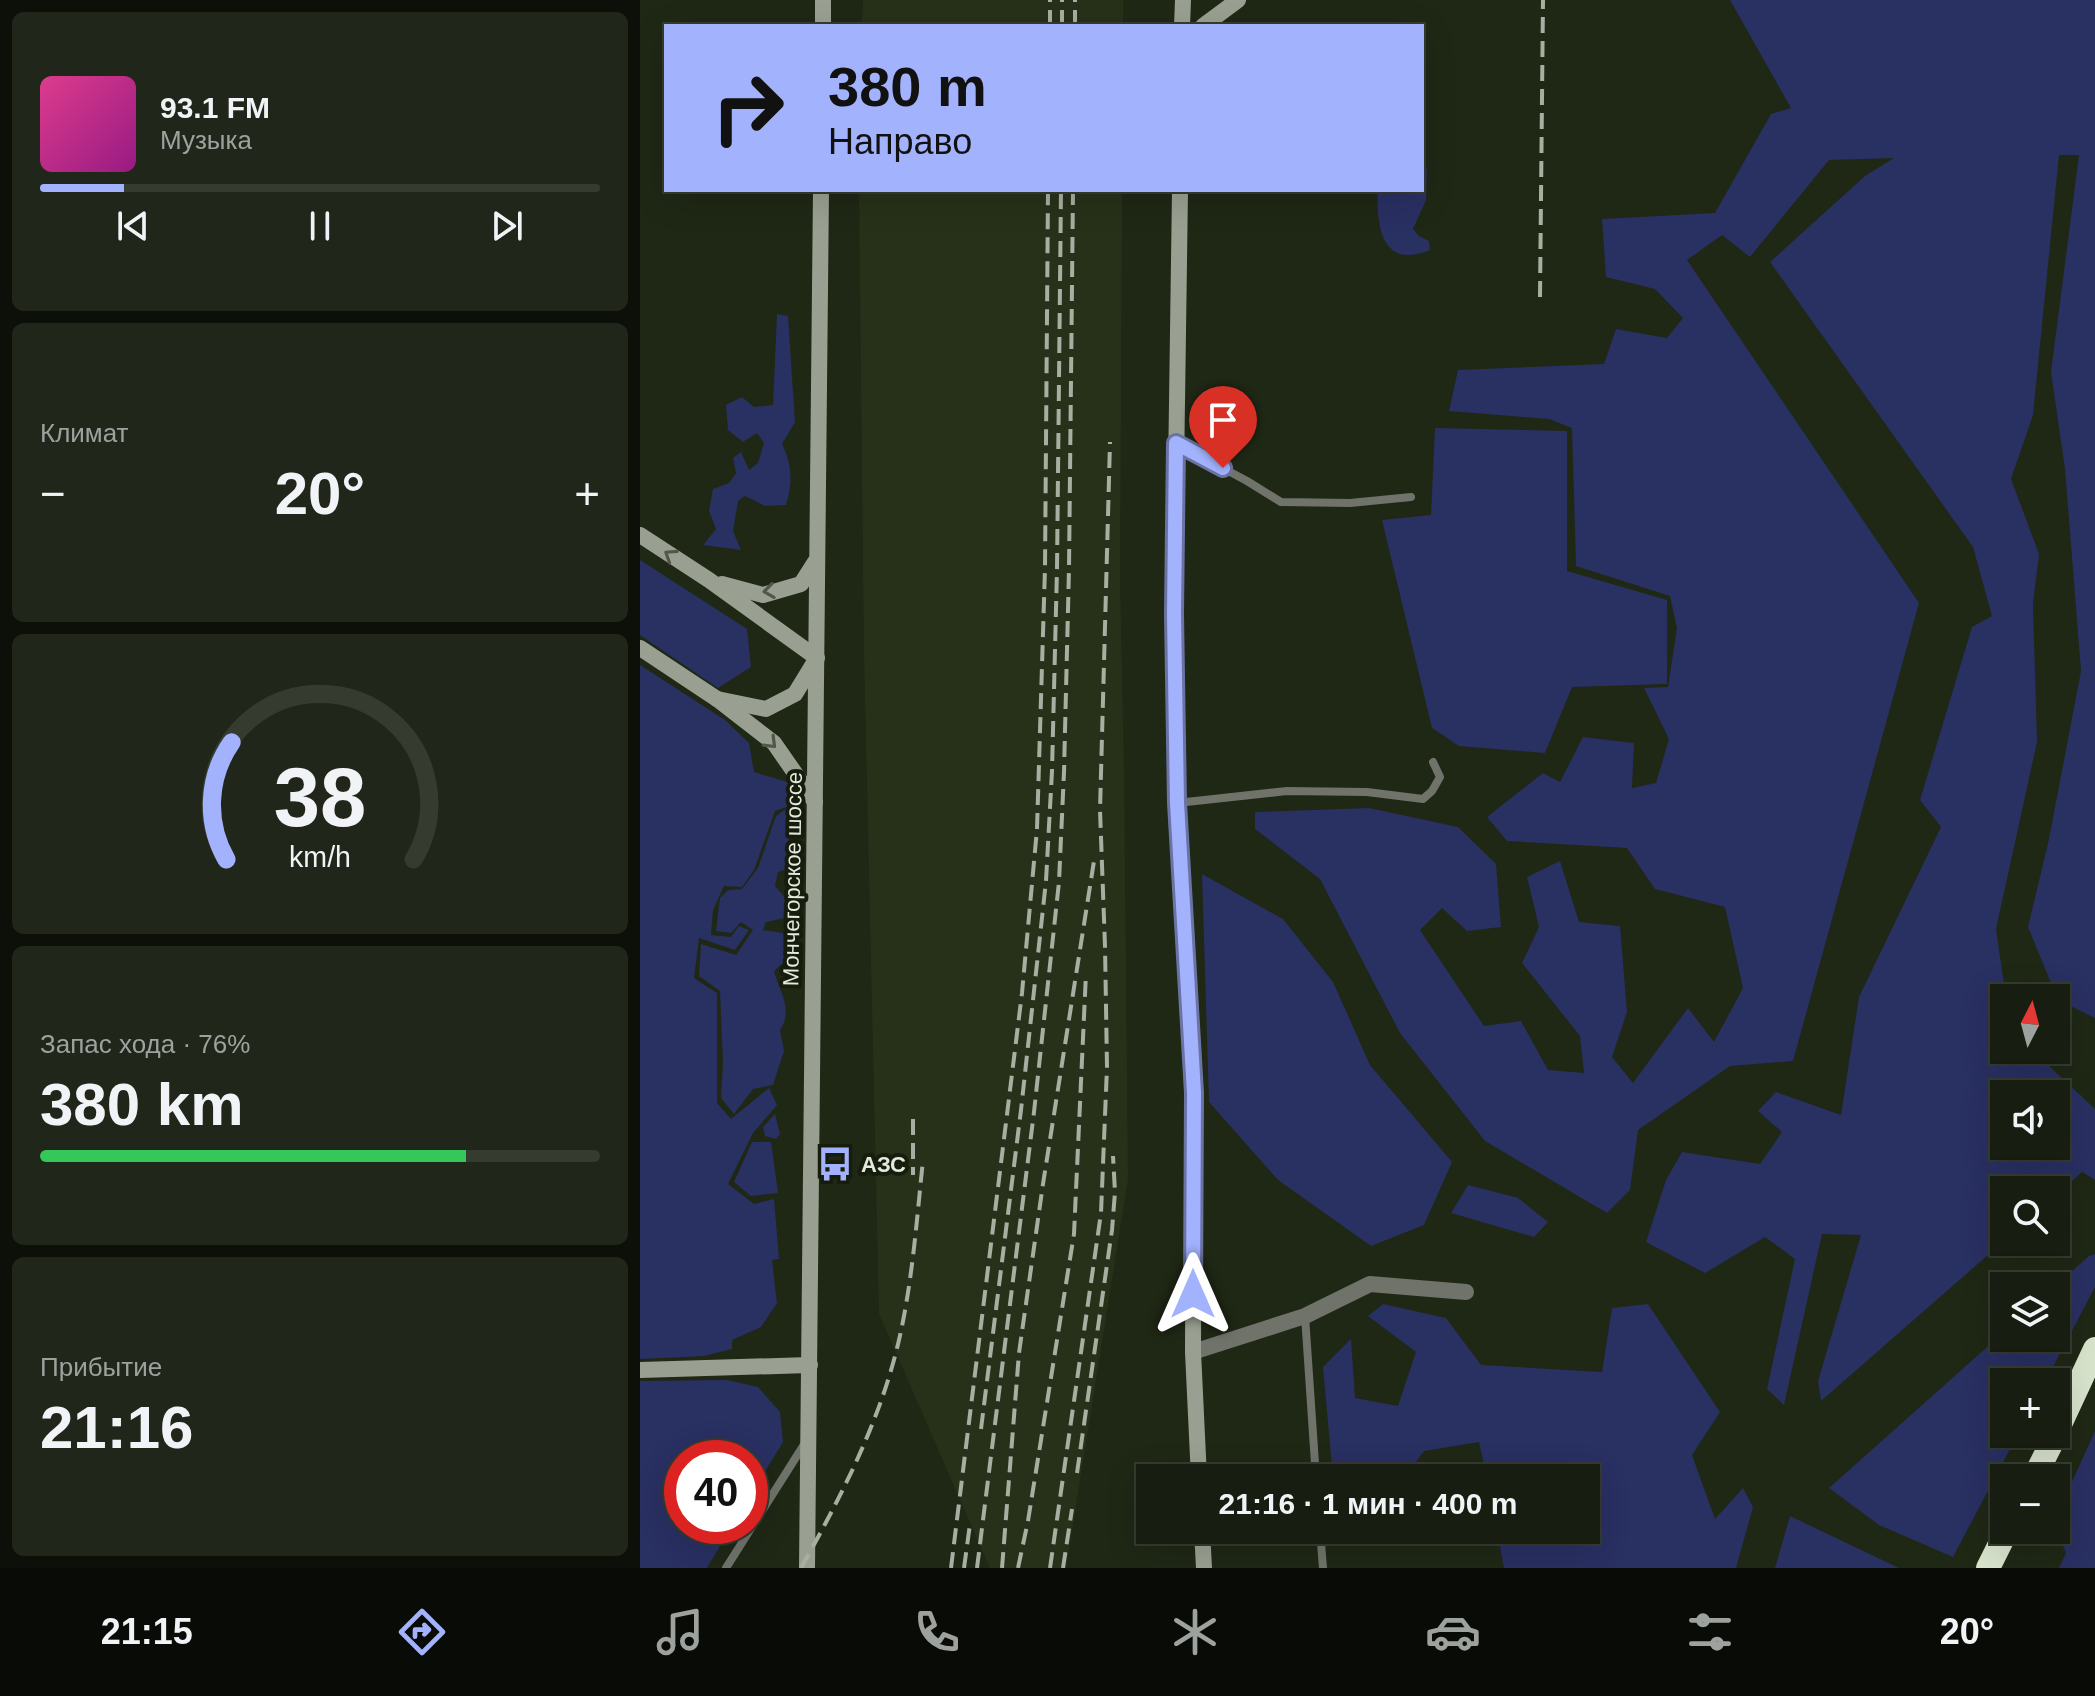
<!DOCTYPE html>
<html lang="ru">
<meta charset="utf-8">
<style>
:root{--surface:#171d10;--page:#202619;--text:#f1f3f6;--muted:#9ea29f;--line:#363b30;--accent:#a3b2fd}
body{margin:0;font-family:Arial,sans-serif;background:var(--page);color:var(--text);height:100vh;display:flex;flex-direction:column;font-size:30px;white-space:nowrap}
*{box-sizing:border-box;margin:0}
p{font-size:26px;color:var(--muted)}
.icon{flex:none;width:44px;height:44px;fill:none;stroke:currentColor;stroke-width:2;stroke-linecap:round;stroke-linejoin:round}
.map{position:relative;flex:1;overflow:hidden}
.details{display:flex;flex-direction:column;gap:12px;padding:12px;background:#0d1009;width:640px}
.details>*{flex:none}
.top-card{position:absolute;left:24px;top:24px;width:760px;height:168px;border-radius:0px;box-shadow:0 8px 32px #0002,0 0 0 2px var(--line);background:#a3b2fd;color:#111;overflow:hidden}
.needle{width:52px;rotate:6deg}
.fabs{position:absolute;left:1350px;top:984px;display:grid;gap:16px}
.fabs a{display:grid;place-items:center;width:80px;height:80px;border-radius:0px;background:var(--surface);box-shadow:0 8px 32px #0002,0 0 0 2px var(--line);font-size:40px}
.speed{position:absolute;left:24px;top:1440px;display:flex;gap:16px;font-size:40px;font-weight:700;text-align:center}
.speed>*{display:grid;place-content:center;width:104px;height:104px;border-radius:50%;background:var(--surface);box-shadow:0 8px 32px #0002,0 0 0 2px var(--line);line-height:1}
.speed .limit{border:12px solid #d22;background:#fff;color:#111}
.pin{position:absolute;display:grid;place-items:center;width:68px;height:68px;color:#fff;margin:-82px -34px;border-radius:50% 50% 50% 0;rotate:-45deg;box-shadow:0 0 8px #0007}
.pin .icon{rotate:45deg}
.me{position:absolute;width:88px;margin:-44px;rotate:0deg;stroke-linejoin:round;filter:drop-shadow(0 0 6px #0008)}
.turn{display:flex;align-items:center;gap:28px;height:168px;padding:0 32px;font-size:36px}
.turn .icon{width:104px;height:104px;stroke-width:2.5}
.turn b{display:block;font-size:56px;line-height:68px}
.big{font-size:60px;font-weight:700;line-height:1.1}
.details .tile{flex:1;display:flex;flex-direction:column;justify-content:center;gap:12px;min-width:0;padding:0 28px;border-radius:12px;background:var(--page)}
.details .dial{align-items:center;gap:0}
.dial svg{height:208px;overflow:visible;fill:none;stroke:var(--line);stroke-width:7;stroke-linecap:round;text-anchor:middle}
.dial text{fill:var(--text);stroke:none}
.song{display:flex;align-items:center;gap:24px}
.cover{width:96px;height:96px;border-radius:12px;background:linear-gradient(135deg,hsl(330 70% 55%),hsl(310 70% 35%))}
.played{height:8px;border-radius:4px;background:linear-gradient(90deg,var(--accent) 15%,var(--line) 15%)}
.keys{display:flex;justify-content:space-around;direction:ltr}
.heat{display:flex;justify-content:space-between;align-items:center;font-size:44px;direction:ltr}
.charge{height:12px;border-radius:6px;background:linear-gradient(90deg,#34c759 76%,var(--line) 0)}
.trip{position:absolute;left:496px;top:1464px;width:464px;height:80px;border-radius:0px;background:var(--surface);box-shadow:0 8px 32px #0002,0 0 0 2px var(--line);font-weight:700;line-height:80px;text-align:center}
.dock{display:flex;height:128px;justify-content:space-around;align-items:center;background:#090c06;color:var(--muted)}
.dock .icon{width:56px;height:56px}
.dock .active{color:var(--accent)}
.dock b{font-size:36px;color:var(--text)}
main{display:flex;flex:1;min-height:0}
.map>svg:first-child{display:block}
.built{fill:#273119}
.green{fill:#293062;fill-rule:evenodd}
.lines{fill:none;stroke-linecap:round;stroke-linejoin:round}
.lane{stroke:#6f736a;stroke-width:8}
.street{stroke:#6f736a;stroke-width:16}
.secondary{stroke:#99a091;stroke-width:16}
.highway{stroke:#d8e3cc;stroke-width:24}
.rail{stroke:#a8aea1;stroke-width:4;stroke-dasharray:16 8;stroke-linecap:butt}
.oneway{stroke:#515848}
.route-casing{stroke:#6a74a4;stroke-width:20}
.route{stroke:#a3b2fd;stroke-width:14}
.labels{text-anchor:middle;stroke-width:8;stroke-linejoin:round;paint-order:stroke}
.street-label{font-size:22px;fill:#e5eadf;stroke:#161d0c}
.poi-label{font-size:22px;font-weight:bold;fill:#e5eadf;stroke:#161d0c;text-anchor:start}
</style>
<main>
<section class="details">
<div class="tile">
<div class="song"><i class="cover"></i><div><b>93.1 FM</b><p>Музыка</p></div></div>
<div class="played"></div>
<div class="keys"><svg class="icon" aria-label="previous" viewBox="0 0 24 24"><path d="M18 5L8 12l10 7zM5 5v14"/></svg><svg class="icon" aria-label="pause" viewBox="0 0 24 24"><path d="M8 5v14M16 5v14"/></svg><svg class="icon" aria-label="next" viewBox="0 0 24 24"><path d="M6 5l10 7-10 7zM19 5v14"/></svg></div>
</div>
<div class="tile"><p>Климат</p>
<div class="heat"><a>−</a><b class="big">20°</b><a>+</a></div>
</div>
<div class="tile dial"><svg viewBox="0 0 100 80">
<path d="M14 69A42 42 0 1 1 86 69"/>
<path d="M14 69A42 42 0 0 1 16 24" stroke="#a3b2fd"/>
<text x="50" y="56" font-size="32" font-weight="700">38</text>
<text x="50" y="72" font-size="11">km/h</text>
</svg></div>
<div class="tile"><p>Запас хода · 76%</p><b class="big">380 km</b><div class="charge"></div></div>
<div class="tile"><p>Прибытие</p><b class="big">21:16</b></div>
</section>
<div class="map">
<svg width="1455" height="1568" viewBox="0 0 1455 1568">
<rect width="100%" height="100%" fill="#1f2715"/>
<!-- built -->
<g class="built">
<polygon points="223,0 483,0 483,26 222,26"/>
<polygon points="219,190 482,190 480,580 484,771 488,1179 426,1568 350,1568 239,1314 224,653"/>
</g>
<!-- green -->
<g class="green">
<path d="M1090 0H1455V1018L1418 1000 1388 927 1409 839 1441 671 1425 469 1411 372 1439 155H1419L1393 415 1371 479 1399 554 1393 604 1397 742 1356 929 1366 998H1364V1050H1392L1455 1109V1180L1442 1172 1416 1195V1190H1364V1241L1181 1401 1178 1381 1221 1235 1182 1234 1144 1405 1127 1389 1155 1259 1125 1237 1065 1273 1006 1242 1026 1180 1042 1152 1120 1164 1142 1132 1118 1111 1136 1092 1201 1115 1219 997 1301 827 1280 800 1332 627 1352 616 1333 547 1130 262 1225 176 1254 158 1189 160 1110 257 1082 235 1047 260 1279 603 1153 1061 1090 1066 998 1130 990 1190 967 1213 845 1141 760 1033 680 879 615 829V812L729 808 818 827 856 864 861 927 827 931 802 908 780 930 844 1026 881 1021 908 1070 944 1073 940 1036 882 963 899 927 887 877 920 861 939 922 980 926 987 1012 972 1057 993 1083 1048 1008 1074 1042 1103 988 1085 907 1015 889 987 848 867 841 847 817 903 773 920 782 943 737 994 743 992 788 1016 783 1029 739 1004 688 1028 687 1037 628 1030 596 936 566 932 428 909 419 809 411 818 370 964 364 976 329 1027 338 1043 318 1015 289 966 277 962 219 1075 213 1131 114 1151 108ZM1364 1094H1416V1146H1364Z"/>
<path d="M782 147 787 170 786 200 773 229 779 236 789 241 790 250C742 270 736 227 738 190H782Z"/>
<path d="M137 314 148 316 155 422 142 444C152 464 153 483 146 505L125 506 105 496 98 501 93 531 101 550 63 545 76 529 69 511 73 489 89 483 96 473 93 458 101 452 109 470 118 463 124 443 117 433 103 442 88 430 86 405 102 397 114 407 133 405Z"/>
<polygon points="795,428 927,431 927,571 1027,600 1027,684 932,687 905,753 819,746 792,728 742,520 791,515"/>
<polygon points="0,560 107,629 111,667 78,688 0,635"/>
<polygon points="0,665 85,720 109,743 114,772 151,783 158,803 135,811 114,870 102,887 84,886 73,910 71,935 91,937 99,926 109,930 95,950 59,938 54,978 77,993 77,1103 91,1119 129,1088 137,1105 113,1133 88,1184 114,1204 134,1199 139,1259 132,1260 137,1303 121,1327 92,1340 92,1349 64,1356 0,1359"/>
<path d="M146 809 151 867 138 872 135 886 147 900 145 918 126 922 123 930 143 933 146 960 134 971C139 991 154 1009 140 1030L144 1051 133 1085 113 1089 94 1114 81 1098 83 1063 80 991 59 976 61 944 96 955 113 930 101 922 91 933 76 931 80 898 88 890 102 889 118 868 136 816Z"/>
<polygon points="562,874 643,919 693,982 730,1065 812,1162 784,1225 731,1246 638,1180 569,1102"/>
<polygon points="135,1114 140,1134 136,1139 125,1136 123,1127"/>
<polygon points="112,1142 131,1142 138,1193 111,1196 94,1182"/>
<polygon points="828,1185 878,1198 908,1222 894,1237 811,1213"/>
<polygon points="1455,1254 1455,1287 1405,1382 1364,1382 1364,1434 1378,1434 1313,1557 1239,1525 1189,1488 1364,1332 1364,1338 1416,1338 1415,1286 1449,1256"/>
<polygon points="743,1304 806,1318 841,1365 962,1372 972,1308 1008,1304 1080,1412 1052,1455 1075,1519 1103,1488 1113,1507 1096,1568 864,1568 857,1530 946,1530 946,1478 847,1478 839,1442 784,1451 764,1478 693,1478 683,1367 711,1339 715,1398 758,1406 776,1352 728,1316"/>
<polygon points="87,1380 118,1387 140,1412 143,1442 110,1496 110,1458 42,1458 42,1526 92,1526 67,1568 0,1568 0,1381"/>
<polygon points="1455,1431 1455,1568 1419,1568 1426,1553 1416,1530 1416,1517"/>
<polygon points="1150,1516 1259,1568 1135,1568"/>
</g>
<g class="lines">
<!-- lane -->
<g class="lane">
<polyline points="536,443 607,481 641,502 710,503 771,497"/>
<polyline points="537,803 647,791 727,792 783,799 792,791 800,777 793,762"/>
<polyline points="665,1316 676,1478"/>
<polyline points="680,1530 683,1568"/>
<polyline points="86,1568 165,1443"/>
</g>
<!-- street -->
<polyline class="street" points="553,1352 665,1316 730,1284 826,1292"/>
<!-- secondary -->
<g class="secondary">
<polyline points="183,26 183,0"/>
<polyline points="542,26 543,0"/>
<polyline points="563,26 598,0"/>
<polyline points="540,190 534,614 537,803 554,1093 553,1352 559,1478"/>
<polyline points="0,535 69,580 177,658 155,694 126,709 77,699"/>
<polyline points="82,584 123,595 161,584 175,562"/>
<polyline points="0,648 77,699 134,743 175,802"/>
<polyline points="0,1370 170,1365"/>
<polyline points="562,1530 564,1568"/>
<polyline points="167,1568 181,190"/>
</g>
<!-- highway -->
<g class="highway">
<polyline points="1416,1433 1455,1349"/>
<polyline points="1394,1478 1416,1434"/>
<polyline points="1348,1568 1367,1530"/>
</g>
<!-- rail -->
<g class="rail">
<polyline points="410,26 410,0"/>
<polyline points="422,26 422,0"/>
<polyline points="435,26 435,0"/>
<polyline points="900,297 903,0"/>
<polyline points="273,1119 273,1175"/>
<polyline points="341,1429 381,1110 406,881 412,771 417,569 421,190"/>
<polyline points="437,1473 472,1230 475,1192 473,1156"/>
<path d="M161 1568C203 1493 243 1416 261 1331 273 1274 277 1217 283 1160"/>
<polyline points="311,1568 382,993 397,829 405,568 408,190"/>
<polyline points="324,1568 330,1524"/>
<polyline points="337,1568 394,1112 419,882 424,772 429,569 433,190"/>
<polyline points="362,1568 379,1353 403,1184 454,861"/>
<polyline points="378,1568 388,1521 434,1234 446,973"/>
<polyline points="410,1568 461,1213 467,1067 465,946 460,810 470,442"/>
<polyline points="423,1568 432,1509"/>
</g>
</g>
<!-- one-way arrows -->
<defs><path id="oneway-chevron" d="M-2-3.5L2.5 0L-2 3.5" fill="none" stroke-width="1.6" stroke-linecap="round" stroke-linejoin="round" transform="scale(2)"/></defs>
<g class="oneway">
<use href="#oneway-chevron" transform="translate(30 555) rotate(-147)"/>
<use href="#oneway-chevron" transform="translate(129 591) rotate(172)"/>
<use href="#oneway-chevron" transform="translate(131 743) rotate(45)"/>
</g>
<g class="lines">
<!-- route casing -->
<g class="route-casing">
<polyline id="route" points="553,1294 554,1093 537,803 534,614 536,443 583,468"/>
</g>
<!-- route -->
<use href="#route" class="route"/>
</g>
<!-- icons -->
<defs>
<g id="bus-bare" transform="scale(2.76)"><path d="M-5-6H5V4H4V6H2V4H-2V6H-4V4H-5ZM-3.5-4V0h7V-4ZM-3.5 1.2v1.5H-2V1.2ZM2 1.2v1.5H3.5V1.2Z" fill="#a3b2fd" stroke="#161d0c" stroke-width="2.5" paint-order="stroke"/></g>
</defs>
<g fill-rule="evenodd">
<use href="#bus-bare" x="195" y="1164"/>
</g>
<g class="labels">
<!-- street labels -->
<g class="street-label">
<text transform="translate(152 879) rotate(-89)" y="8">Мончегорское шоссе</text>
</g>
<!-- poi labels -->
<g class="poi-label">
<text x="221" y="1172">АЗС</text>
</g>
</g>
</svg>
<div class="fabs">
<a><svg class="needle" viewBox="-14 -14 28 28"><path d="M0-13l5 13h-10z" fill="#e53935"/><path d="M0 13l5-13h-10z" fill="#9ea29f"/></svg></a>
<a><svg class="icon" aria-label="sound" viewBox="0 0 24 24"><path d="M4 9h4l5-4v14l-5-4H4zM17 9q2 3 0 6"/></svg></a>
<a><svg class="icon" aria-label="search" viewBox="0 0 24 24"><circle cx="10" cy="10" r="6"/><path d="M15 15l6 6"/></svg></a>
<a><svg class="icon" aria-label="layers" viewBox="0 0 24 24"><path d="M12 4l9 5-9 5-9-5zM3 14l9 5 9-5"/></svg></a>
<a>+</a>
<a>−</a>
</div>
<div class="speed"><div class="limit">40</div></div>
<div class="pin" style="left:583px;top:468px;background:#d93025"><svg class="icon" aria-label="arrive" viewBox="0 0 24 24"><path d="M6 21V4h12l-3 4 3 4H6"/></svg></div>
<svg class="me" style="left:553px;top:1294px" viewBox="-20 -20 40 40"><path d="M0-17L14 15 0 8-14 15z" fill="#a3b2fd" stroke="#fff" stroke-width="4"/></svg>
<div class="trip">21:16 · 1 мин · 400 m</div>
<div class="top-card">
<div class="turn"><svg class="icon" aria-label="right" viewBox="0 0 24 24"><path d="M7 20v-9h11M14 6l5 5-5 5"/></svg><div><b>380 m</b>Направо</div></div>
</div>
</div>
</main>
<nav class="dock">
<b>21:15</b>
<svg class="icon active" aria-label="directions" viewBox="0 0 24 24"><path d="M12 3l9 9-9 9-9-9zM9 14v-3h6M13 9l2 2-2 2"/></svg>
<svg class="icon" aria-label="music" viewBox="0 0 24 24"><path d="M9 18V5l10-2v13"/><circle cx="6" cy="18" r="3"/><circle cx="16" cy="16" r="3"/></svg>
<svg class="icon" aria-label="phone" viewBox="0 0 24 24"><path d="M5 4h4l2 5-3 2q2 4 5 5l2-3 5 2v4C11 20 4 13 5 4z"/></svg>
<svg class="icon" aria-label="climate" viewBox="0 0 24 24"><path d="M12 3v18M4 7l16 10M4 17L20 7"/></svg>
<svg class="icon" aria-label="car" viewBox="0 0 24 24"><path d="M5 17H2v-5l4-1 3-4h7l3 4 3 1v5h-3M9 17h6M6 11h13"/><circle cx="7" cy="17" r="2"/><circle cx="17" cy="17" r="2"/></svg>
<svg class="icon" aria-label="filters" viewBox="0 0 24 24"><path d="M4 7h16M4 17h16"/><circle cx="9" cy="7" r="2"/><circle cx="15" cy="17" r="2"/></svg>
<b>20°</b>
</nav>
